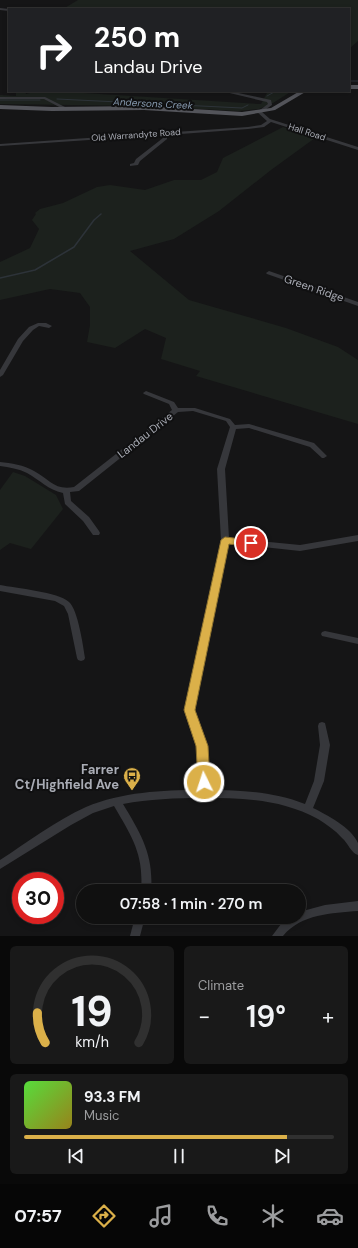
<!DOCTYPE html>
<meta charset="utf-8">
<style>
:root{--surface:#101010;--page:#191919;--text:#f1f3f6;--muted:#9c9d9f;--line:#303030;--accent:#dbb049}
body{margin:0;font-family:"DM Sans",sans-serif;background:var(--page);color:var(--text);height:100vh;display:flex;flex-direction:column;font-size:15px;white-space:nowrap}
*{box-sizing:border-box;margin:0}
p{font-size:13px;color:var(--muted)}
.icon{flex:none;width:22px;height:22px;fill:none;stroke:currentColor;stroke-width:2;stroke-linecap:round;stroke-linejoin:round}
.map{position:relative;height:936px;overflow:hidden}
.details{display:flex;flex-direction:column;gap:10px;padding:10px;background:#090909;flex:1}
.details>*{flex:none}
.banner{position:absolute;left:8px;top:8px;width:342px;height:84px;border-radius:0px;box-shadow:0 2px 6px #0003,0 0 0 1px var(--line);background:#202124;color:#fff;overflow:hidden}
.speed{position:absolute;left:12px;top:872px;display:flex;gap:8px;font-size:20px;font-weight:700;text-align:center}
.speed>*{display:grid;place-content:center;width:52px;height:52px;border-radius:50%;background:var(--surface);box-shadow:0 2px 6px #0003,0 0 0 1px var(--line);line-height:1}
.speed .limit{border:6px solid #d22;background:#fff;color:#111}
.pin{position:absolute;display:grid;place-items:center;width:34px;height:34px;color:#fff;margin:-17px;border:2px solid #fff;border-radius:50%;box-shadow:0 1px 4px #0007}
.me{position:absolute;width:44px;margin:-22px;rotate:356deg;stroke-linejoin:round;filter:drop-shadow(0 0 3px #0008)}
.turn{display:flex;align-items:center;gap:14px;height:84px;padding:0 20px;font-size:18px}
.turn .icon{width:52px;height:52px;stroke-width:2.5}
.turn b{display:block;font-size:28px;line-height:34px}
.big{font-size:30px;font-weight:600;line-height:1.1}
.details .widget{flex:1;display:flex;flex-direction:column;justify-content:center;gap:6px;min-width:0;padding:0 14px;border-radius:6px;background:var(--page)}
.details .dial{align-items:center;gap:0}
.dial svg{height:104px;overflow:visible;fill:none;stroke:var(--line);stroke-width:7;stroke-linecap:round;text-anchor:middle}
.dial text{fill:var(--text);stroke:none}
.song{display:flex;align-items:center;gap:12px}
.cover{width:48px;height:48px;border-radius:6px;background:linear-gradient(135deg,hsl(110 70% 55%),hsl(50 70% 35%))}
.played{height:4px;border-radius:2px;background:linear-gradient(90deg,var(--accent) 85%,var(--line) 85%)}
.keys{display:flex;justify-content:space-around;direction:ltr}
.heat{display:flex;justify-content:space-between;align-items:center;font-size:22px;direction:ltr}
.details .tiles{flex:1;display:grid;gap:10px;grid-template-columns:1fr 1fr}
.widget:last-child{grid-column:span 2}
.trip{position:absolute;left:76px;top:884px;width:230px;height:40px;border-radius:20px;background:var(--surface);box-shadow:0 2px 6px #0003,0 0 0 1px var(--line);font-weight:600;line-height:40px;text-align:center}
.tab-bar{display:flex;height:64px;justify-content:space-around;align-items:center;background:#060606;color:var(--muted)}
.tab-bar .icon{width:28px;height:28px}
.tab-bar .on{color:var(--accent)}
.tab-bar b{font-size:18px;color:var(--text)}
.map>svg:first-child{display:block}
.green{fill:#1c211d}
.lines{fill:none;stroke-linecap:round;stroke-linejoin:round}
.stream-far1{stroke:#2d3339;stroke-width:1}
.stream{stroke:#2d3339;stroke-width:1.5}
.minor{fill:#36373b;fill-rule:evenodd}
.major{fill:#53545a;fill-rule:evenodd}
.route{fill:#dbb049;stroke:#8e722f}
.labels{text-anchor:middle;stroke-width:4;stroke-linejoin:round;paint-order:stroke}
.far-street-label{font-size:9px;fill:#a9acb5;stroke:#101011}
.far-water-label{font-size:10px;font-style:italic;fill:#8497ac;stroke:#101011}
.street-label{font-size:11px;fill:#a9acb5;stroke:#101011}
.near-poi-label{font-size:13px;font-weight:bold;fill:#a9acb5;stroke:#101011;text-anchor:end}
</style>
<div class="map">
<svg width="358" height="936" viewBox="0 0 358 936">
<rect width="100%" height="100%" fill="#151516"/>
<!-- green -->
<g class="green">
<polygon points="78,0 358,0 358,41 349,49 349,9 63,9"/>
<polygon points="16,91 25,91 26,94 38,91 84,93 258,104 261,104 268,91 292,91 273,103 259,109 238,111 144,106 0,104 0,95 16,96"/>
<polygon points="283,127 315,138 271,170 219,211 174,239 130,251 189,300 286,328 338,347 358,360 358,424 196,376 200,371 161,359 166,338 145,329 115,348 87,342 90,325 90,307 80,293 50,289 0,300 0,262 30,248 39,229 32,220 36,214 35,213 40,209 63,203 97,187 110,185 145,190 174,180 201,180 217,172 223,158"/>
<polygon points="13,472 25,476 56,495 63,509 31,549 10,543 0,550 0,490"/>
</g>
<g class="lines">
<!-- stream-far1 -->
<g class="stream-far1">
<polyline points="349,81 358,81"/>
<polyline points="267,96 276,91"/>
<polyline points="57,99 242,108 248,105"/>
<polyline points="0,100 40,100"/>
</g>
<!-- stream -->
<polyline class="stream" points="0,278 35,270 74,247 94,220 101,214"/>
<!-- minor -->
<g class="minor">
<polygon points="0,8 9,9 9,11 0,10"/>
<polygon points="221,91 229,91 271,100 272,105 262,112 270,119 358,147 358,150 271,122 264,127 248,129 167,135 167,139 140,161 138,165 130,166 130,164 134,163 136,159 163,138 163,135 0,146 0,144 248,127 261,125 267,121 257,112 268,104 267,102"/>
<polygon points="0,97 45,97 69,109 65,110 44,99 0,99"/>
<polygon points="269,271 358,302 358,306 267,274 266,273"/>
<polygon points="38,323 46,323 52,326 49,328 39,326 33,330 23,341 3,375 0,377 0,370 18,339 29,327"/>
<path d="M146 391 174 402 178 408H195L230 419 235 425 249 424 314 443 327 456 324 458H322L310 447 249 428 236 429 225 469 229 538 300 545 358 535V541L300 551 228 543 194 710 207 746 209 790C242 790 274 792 305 804L314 781 320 745 318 726 319 723 322 722 325 723 330 745 324 781 313 808C327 815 351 827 358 843 358 846 358 852 358 855 351 853 348 843 342 838 335 830 326 824 318 819 281 799 243 798 202 798 176 798 149 799 123 804 141 834 154 855 151 891H141C144 854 132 837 114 806L93 813 71 825 0 869V860C28 842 55 821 86 807 122 792 162 790 200 790L197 746 186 710 221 540 217 469 230 427 226 421 193 411 178 412 79 491 70 492 71 501 89 517 99 531 100 533 99 535H93L83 521 65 504 63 493C48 490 40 480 27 473 19 469 9 467 0 466V462C11 463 24 465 34 471 49 479 55 491 74 487L172 410 169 404 144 394 143 393Z"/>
<path d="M0 585C15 588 59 592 69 602 78 610 83 645 85 658L84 660 81 661 78 660 77 658 68 614 64 606 55 601 0 591Z"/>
<polygon points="325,631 358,638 358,644 322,636 321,634 322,632"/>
<path d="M358 901V911C332 913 301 914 283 936H272L281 924 289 917H299V912L325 905Z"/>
<polygon points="135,917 145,917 140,936 130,936"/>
</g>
<!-- major -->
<g class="major">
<rect x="349" y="85" width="9" height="4"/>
<polygon points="300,91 307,91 275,110 242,116 144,110 52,111 0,109 0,105 52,107 144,106 242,112 271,108"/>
</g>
</g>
<!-- route -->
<polygon class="route" points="225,537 251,540 256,543 251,547 229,544 195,710 208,746 210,782 209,786 204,787 200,786 198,782 196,746 184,710 221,540"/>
<!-- icons -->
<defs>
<g id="bus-pin" transform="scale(0.9)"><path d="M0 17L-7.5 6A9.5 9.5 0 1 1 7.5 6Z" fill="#dbb049" stroke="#101011"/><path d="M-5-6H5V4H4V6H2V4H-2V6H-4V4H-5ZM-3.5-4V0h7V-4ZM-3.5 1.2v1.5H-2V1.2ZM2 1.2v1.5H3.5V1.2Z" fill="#111"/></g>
</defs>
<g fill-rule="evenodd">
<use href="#bus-pin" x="132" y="776"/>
</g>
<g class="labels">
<!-- far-street labels -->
<g class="far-street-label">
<text transform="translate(307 132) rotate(18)" y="3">Hall Road</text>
<text transform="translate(136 135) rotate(-4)" y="3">Old Warrandyte Road</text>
</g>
<!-- far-water labels -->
<g class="far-water-label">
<text transform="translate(153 103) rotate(3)" y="4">Andersons Creek</text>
</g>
<!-- street labels -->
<g class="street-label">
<text transform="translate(314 288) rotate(19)" y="4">Green Ridge</text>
<text transform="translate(145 435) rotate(-38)" y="4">Landau Drive</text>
</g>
<!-- near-poi labels -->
<g class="near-poi-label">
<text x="119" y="774">Farrer<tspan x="119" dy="15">Ct/Highfield Ave</tspan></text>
</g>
</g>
</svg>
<div class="speed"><div class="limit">30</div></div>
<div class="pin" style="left:251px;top:543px;background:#d93025"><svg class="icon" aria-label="arrive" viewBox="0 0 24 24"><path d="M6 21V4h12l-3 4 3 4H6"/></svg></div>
<svg class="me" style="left:204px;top:782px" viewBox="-20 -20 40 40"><circle r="17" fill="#dbb049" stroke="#fff" stroke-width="3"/><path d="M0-11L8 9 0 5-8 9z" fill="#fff"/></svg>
<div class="trip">07:58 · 1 min · 270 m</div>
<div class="banner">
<div class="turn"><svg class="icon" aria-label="right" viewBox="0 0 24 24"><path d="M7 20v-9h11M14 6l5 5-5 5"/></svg><div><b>250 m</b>Landau Drive</div></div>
</div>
</div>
<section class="details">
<div class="tiles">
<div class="widget dial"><svg viewBox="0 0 100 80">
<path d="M14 69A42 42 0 1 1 86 69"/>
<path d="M14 69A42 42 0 0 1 8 46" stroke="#dbb049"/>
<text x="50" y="56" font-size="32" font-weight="700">19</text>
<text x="50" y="72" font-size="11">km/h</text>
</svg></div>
<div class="widget"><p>Climate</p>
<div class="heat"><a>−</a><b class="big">19°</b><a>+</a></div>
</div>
<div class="widget">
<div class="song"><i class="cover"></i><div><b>93.3 FM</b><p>Music</p></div></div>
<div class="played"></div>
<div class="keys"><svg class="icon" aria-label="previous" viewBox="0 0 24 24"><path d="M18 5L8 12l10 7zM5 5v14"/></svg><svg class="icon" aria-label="pause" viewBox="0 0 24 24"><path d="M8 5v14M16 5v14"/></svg><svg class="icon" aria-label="next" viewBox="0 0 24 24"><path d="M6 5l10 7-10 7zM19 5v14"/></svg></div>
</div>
</div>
</section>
<nav class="tab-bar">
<b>07:57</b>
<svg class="icon on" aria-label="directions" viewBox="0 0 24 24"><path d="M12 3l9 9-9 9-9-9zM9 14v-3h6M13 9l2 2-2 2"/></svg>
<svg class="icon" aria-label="music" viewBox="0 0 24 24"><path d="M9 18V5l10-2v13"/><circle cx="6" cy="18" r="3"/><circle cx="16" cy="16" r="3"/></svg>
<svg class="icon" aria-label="phone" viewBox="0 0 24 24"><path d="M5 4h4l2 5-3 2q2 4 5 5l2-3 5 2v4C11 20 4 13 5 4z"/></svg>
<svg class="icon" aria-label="climate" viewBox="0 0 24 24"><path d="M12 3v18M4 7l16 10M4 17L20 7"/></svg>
<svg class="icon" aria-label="car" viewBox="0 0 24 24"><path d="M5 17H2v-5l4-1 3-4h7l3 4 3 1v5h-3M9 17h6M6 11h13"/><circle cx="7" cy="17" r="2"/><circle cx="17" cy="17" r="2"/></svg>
</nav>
